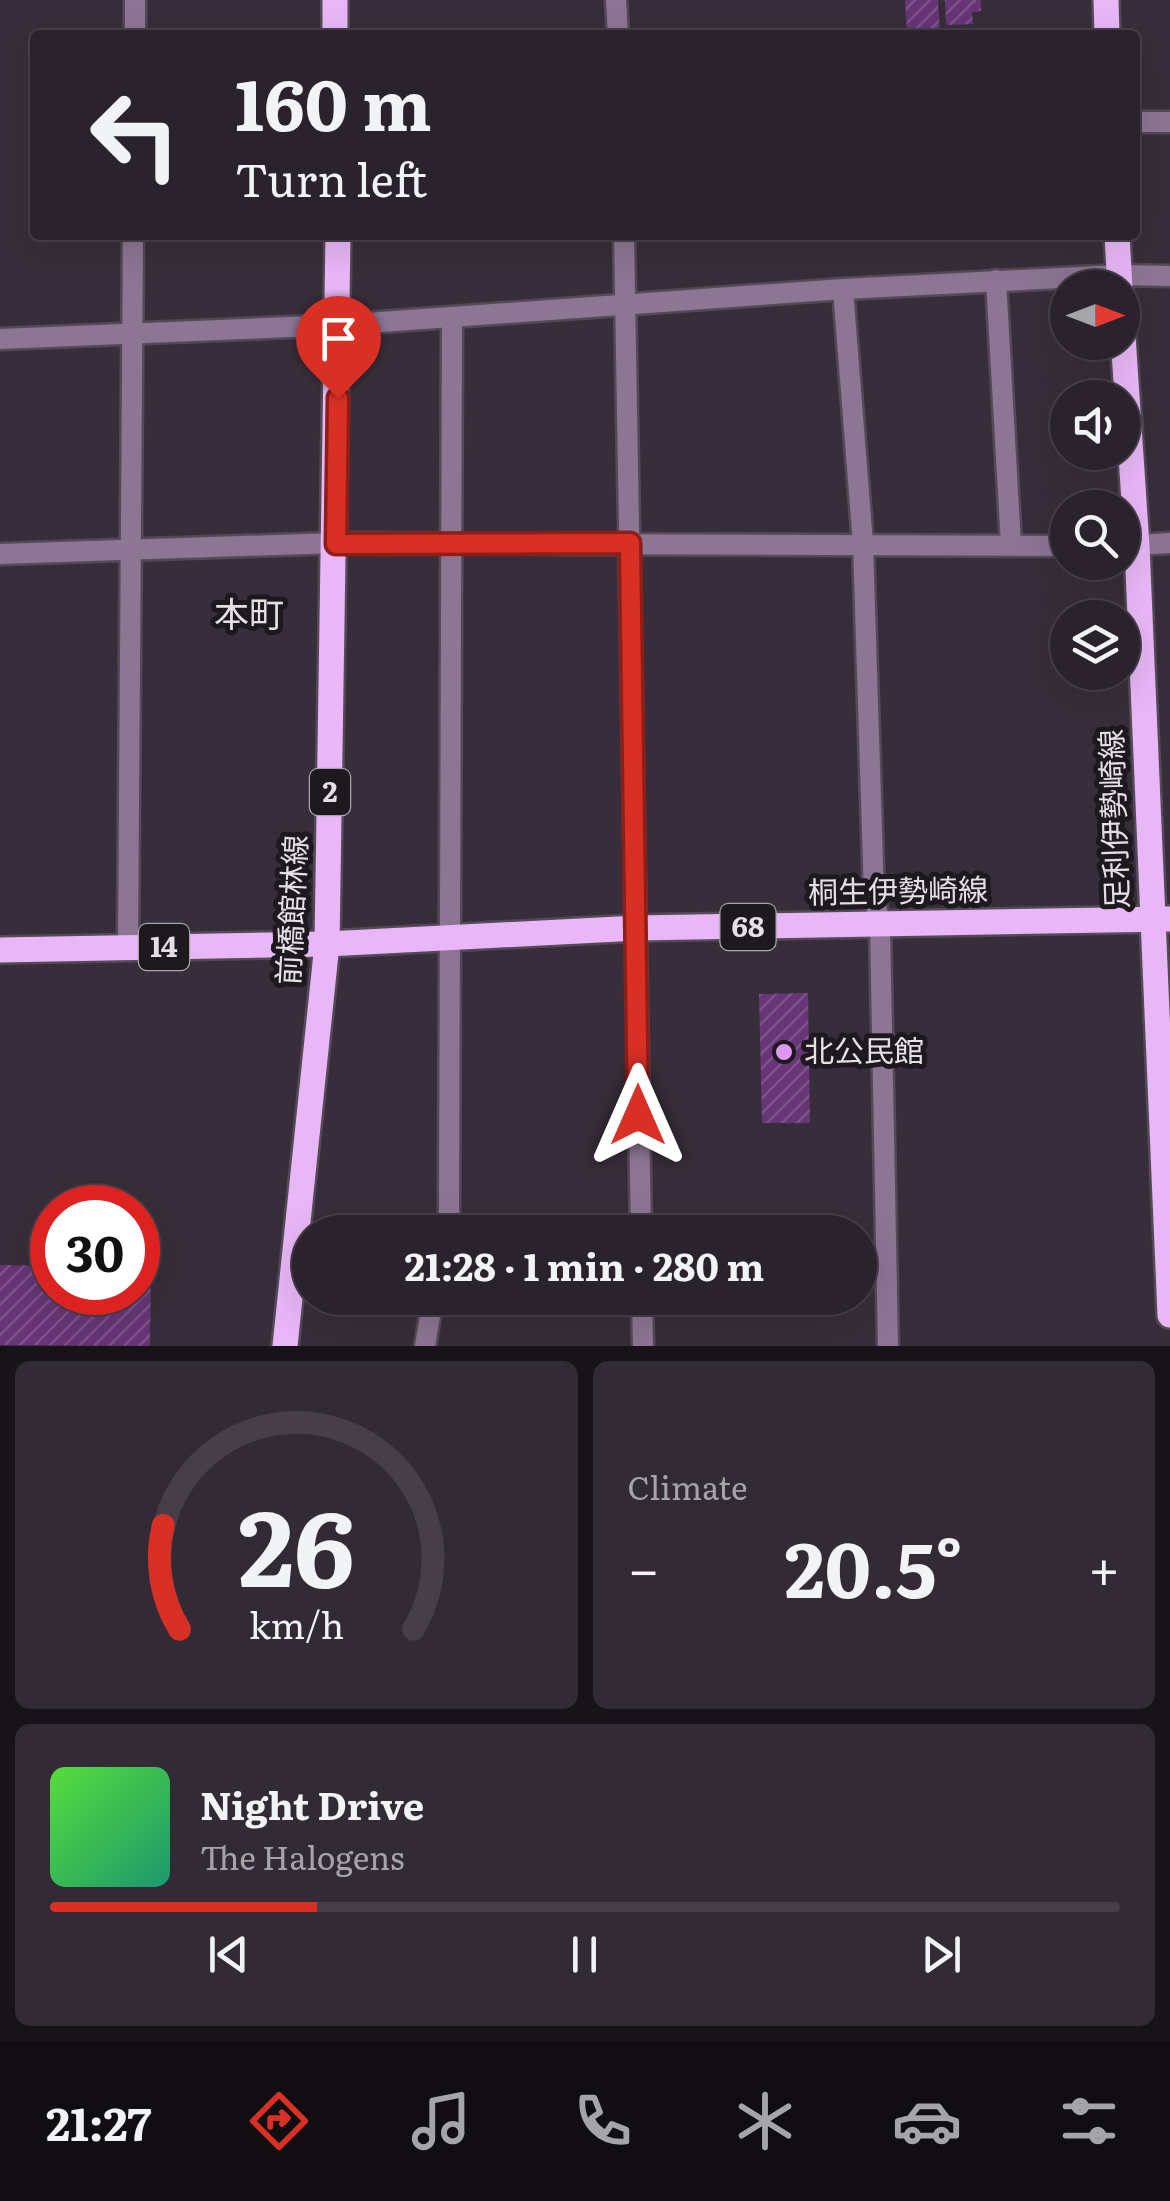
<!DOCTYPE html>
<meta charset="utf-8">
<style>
:root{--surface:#2a222c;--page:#322a34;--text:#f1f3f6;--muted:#a5a4a9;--line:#463f48;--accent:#d93025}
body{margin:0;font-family:Literata,"Noto Sans JP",serif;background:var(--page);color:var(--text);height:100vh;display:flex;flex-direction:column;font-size:38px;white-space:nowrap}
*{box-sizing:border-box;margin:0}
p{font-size:32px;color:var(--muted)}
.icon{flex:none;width:55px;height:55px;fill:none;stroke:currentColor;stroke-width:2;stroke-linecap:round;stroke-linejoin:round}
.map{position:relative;height:1346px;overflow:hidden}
.sheet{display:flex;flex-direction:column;gap:15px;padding:15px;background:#171318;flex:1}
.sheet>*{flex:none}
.guide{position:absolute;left:30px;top:30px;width:1110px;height:210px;border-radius:10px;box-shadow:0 10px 40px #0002,0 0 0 2px var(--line);background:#2a222c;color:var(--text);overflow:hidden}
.needle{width:65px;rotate:90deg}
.fabs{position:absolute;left:1050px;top:270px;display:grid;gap:20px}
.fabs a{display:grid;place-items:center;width:90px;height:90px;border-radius:50%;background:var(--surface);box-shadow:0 10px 40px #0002,0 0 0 2px var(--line);font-size:50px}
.speed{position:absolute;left:30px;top:1185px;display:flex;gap:20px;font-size:50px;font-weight:700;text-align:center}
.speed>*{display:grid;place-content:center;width:130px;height:130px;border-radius:50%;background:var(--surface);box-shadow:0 10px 40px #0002,0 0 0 2px var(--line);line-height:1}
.speed .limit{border:15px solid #d22;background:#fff;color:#111}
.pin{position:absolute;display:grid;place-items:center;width:85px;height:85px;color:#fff;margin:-102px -42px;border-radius:50% 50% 50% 0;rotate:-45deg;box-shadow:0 0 10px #0007}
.pin .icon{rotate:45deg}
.me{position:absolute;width:110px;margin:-55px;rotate:0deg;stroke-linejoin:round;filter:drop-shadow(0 0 8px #0008)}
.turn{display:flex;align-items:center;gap:35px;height:210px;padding:0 40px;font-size:45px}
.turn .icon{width:130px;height:130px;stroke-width:2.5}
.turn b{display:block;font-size:70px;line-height:85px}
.big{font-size:75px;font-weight:700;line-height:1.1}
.sheet .card{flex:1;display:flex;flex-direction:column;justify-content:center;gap:15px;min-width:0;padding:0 35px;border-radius:15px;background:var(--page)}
.sheet .dial{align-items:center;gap:0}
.dial svg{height:260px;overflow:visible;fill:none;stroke:var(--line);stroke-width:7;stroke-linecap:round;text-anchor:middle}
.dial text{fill:var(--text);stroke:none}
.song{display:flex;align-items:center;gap:30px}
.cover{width:120px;height:120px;border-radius:15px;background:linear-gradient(135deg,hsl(110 70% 55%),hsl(160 70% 35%))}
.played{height:10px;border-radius:5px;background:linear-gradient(90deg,var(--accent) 25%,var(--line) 25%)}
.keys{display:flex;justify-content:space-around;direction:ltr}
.heat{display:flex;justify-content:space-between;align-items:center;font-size:55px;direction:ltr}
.sheet .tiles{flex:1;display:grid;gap:15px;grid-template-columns:1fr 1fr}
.card:last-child{grid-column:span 2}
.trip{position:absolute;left:292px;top:1215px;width:585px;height:100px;border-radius:50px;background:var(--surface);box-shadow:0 10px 40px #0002,0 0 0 2px var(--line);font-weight:700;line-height:100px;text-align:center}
.tab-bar{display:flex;height:160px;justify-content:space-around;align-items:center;background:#110e12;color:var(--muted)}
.tab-bar .icon{width:70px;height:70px}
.tab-bar .selected{color:var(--accent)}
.tab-bar b{font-size:45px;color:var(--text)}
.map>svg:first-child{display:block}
.building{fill:url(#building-hatch)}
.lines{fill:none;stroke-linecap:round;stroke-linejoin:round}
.minor-casing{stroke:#544a57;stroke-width:25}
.tertiary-casing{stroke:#544a57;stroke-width:25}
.primary-casing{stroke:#544a57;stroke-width:30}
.minor{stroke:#8d7694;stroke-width:20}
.tertiary{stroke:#8d7694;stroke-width:20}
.primary{stroke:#e9b7f7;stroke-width:25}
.route-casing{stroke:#8d1f18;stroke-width:25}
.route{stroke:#d93025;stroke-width:18}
.poi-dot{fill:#de98f2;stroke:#1d191e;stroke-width:4}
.labels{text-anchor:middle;stroke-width:10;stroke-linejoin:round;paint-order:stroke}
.shield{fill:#1d191e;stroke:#aaa4ab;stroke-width:2.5}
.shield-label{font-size:28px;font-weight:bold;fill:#e6dfe7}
.street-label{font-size:30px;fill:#e6dfe7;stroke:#1d191e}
.poi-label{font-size:30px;fill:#e6dfe7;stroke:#1d191e;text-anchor:start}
.quarter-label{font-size:35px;fill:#e6dfe7;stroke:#1d191e}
</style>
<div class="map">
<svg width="1170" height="1346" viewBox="0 0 1170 1346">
<defs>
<pattern id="building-hatch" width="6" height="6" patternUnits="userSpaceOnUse" patternTransform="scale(2.5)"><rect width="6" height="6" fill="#683577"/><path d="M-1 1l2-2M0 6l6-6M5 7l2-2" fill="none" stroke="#7e528a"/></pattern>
</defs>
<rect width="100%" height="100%" fill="#382e3b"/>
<!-- building -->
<g class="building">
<polygon points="905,0 938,0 940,35 907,35"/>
<polygon points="945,0 981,0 981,11 972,12 973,24 946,25"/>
<polygon points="808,993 810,1123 762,1123 759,994"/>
<polygon points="0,1265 52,1266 52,1292 138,1292 138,1267 151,1267 150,1346 0,1345"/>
</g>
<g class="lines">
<!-- minor casing -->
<g class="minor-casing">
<g id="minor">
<polyline points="616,0 618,35"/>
<polyline points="135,35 135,0"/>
<polyline points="1135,122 1170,122"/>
<polyline points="624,235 641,1232"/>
<polyline points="996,280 1011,545"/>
<polyline points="843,289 863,544 874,895 880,926 888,1346"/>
<polyline points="339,325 843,289 1119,275"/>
<polyline points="1122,546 1170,543"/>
<polyline points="0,554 336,543 1068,546"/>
<polyline points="128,947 133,235"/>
<polyline points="445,1232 449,1212 452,319"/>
<polyline points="642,1298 643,1346"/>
<polyline points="425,1346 433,1298"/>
</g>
</g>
<!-- tertiary casing -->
<g class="tertiary-casing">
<g id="tertiary">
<polyline points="1119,275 1170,276"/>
<polyline points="0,339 339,325"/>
</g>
</g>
<!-- primary casing -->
<g class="primary-casing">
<g id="primary">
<polyline points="335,0 335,35"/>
<polyline points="1106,0 1107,35"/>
<polyline points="1117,235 1120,288"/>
<polyline points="1122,321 1137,546 1170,1315"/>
<polyline points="0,950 327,944 637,928 1170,919"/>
<polyline points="285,1346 327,944 338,235"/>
</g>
</g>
<!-- minor -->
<use href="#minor" class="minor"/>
<!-- tertiary -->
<use href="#tertiary" class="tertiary"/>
<!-- primary -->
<use href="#primary" class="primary"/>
</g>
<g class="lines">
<!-- route casing -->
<g class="route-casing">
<polyline id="route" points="338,398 336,544 630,543 638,1115"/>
</g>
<!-- route -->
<use href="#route" class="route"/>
</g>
<!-- markers -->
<circle class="poi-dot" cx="784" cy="1052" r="10"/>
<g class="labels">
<!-- shield labels -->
<g class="shield">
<rect x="310" y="769" width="40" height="46" rx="8"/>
<rect x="720.5" y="904" width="55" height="46" rx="8"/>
<rect x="139" y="924" width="50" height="46" rx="8"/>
</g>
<g class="shield-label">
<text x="330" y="802">2</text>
<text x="748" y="937">68</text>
<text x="164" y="957">14</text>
</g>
<!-- street labels -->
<g class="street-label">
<text transform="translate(1115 819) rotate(-92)" y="10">足利伊勢崎線</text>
<text transform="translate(898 892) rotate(-1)" y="10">桐生伊勢崎線</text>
<text transform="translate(293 910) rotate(-87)" y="10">前橋館林線</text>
</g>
<!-- poi labels -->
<g class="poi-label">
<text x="804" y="1062">北公民館</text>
</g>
<!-- quarter labels -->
<g class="quarter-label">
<text x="249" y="627">本町</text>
</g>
</g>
</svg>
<div class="fabs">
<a><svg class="needle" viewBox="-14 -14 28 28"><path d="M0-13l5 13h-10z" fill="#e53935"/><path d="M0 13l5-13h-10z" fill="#a5a4a9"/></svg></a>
<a><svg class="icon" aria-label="sound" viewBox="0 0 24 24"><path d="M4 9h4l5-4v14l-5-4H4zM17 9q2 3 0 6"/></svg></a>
<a><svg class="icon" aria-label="search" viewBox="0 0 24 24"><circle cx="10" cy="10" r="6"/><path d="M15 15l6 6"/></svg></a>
<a><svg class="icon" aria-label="layers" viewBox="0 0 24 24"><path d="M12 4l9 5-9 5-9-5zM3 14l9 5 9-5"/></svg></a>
</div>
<div class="speed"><div class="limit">30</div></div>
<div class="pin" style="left:338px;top:398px;background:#d93025"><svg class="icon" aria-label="arrive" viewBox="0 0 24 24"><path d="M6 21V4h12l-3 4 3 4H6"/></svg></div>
<svg class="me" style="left:638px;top:1115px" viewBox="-20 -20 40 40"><path d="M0-17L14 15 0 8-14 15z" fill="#d93025" stroke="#fff" stroke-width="4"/></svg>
<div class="trip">21:28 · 1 min · 280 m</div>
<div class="guide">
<div class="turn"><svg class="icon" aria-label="left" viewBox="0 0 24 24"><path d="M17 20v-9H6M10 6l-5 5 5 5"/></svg><div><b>160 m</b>Turn left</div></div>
</div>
</div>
<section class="sheet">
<div class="tiles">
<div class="card dial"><svg viewBox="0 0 100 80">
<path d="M14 69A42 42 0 1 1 86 69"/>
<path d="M14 69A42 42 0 0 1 9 37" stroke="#d93025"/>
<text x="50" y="56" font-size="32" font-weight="700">26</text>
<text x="50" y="72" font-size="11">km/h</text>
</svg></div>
<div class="card"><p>Climate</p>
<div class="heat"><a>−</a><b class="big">20.5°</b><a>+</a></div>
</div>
<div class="card">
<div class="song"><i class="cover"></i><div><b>Night Drive</b><p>The Halogens</p></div></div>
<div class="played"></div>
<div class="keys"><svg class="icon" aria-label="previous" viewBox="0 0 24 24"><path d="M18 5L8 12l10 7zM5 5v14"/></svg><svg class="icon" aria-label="pause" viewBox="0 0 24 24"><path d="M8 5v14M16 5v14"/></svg><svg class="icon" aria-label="next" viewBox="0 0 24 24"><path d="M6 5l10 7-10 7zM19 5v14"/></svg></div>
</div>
</div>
</section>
<nav class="tab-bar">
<b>21:27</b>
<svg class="icon selected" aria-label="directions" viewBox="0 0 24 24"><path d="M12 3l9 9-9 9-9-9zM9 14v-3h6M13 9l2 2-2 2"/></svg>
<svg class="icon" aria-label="music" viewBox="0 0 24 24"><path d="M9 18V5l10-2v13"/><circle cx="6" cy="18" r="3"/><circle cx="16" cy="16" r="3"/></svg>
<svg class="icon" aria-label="phone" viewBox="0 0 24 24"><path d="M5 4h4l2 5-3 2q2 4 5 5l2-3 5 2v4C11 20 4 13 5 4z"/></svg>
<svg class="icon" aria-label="climate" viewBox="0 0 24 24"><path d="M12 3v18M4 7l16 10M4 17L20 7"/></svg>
<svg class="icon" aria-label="car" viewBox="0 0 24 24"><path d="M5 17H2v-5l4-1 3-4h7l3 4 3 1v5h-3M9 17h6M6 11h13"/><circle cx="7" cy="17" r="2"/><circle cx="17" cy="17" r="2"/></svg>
<svg class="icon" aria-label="filters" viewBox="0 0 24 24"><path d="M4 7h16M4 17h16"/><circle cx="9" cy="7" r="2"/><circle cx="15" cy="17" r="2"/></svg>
</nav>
